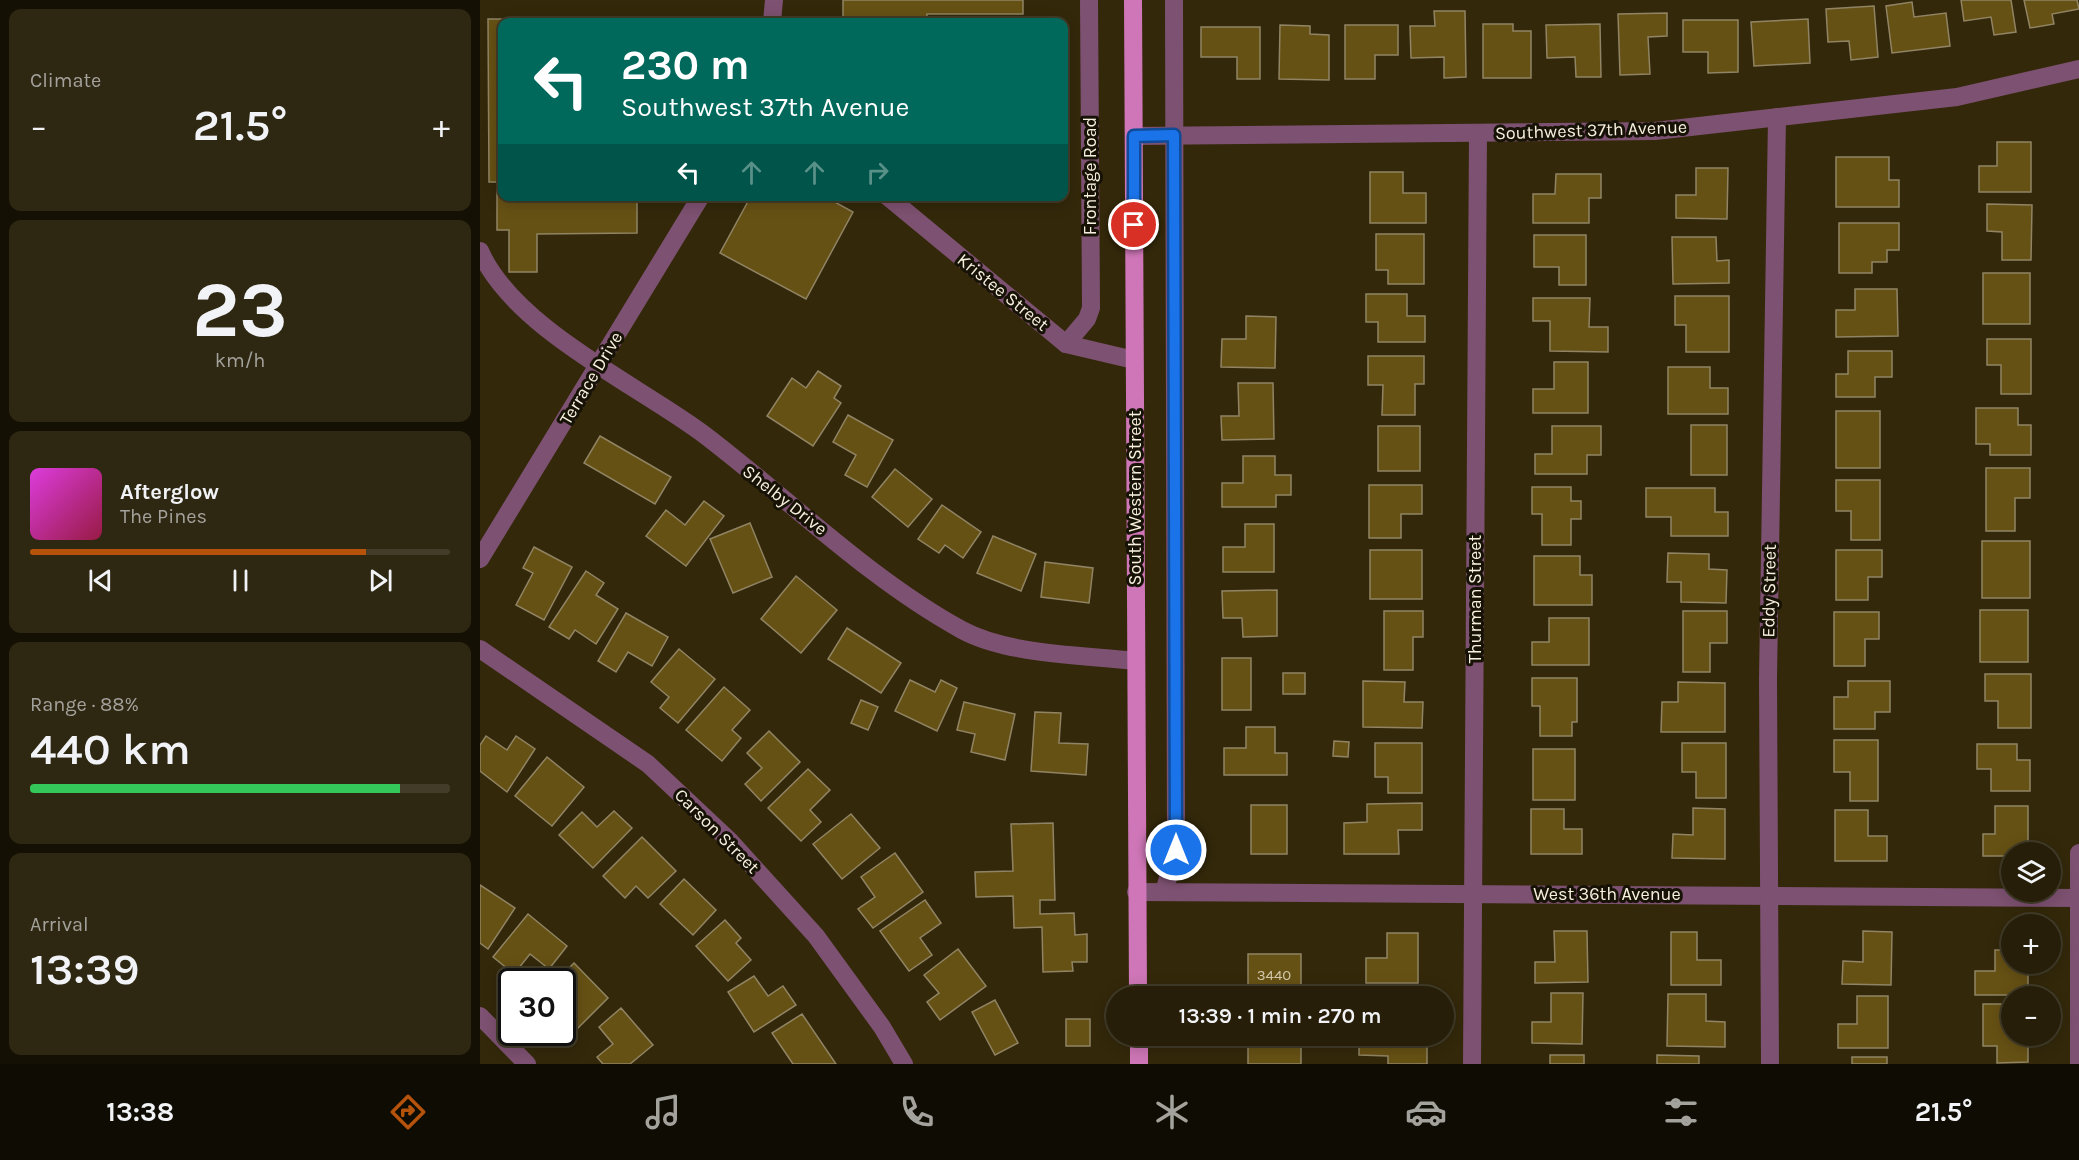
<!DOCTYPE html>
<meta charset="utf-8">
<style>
:root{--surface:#261e08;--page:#2e2712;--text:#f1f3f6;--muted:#a4a29c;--line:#423c29;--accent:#b45309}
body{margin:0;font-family:Karla,sans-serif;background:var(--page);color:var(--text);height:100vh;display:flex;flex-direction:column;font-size:22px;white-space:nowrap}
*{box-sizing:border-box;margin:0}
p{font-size:20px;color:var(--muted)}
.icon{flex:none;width:33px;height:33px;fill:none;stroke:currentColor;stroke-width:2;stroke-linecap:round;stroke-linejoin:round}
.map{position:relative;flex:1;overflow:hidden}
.sheet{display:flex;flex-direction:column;gap:9px;padding:9px;background:#151004;width:480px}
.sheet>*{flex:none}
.banner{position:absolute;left:18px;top:18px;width:570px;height:183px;border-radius:12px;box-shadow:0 3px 15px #0003,0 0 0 2px var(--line);background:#00695c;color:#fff;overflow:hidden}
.controls{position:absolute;left:1521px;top:842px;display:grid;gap:12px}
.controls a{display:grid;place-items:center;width:60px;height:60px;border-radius:50%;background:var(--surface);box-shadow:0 3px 15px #0003,0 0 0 2px var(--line);font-size:30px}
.speed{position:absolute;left:18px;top:968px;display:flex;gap:12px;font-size:30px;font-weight:700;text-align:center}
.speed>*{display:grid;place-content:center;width:78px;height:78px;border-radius:50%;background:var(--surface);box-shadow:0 3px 15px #0003,0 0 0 2px var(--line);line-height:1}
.speed .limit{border:3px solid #111;border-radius:9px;background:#fff;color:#111}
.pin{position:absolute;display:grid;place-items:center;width:51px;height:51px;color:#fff;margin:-26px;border:3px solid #fff;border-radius:50%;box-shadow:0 2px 6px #0007}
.me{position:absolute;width:66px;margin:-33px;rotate:0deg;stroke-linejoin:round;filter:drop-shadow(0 0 4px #0008)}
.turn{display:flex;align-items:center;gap:21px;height:126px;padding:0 24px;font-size:27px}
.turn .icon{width:78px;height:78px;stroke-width:2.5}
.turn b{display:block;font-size:42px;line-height:51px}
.lanes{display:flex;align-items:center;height:57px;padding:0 24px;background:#0003;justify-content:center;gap:30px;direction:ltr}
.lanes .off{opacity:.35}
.big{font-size:45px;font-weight:600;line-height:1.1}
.sheet .widget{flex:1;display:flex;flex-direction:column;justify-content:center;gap:9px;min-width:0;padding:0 21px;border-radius:12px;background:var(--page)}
.sheet .dial{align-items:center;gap:0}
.dial b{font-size:78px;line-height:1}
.song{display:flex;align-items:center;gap:18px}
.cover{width:72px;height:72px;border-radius:9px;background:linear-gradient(135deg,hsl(300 70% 55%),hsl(340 70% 35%))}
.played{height:6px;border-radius:3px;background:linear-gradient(90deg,var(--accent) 80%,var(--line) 80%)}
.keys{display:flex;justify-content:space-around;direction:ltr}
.heat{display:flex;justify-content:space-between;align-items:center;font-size:33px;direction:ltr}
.charge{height:9px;border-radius:4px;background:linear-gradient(90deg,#34c759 88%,var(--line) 0)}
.trip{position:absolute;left:626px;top:986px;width:348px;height:60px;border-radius:30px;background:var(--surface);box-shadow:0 3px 15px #0003,0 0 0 2px var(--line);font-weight:600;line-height:60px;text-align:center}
.tabs{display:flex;height:96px;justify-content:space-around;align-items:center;background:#0f0c03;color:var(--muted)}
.tabs .icon{width:42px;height:42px}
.tabs .active{color:var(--accent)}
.tabs b{font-size:27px;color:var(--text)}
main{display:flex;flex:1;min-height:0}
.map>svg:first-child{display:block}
.building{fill:#665114;stroke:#908464;stroke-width:1.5}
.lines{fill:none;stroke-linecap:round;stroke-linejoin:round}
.minor{stroke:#7d5171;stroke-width:18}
.major{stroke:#ce76b7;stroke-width:18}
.route-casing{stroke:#114b97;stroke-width:15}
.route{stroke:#1a73e8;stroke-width:10}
.labels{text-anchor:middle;stroke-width:6;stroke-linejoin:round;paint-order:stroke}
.number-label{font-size:15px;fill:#d3c8ac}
.street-label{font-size:18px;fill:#f7f0df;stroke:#171206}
</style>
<main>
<section class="sheet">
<div class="widget"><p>Climate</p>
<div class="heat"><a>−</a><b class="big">21.5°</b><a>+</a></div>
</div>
<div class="widget dial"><b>23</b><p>km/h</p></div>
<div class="widget">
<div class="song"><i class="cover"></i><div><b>Afterglow</b><p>The Pines</p></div></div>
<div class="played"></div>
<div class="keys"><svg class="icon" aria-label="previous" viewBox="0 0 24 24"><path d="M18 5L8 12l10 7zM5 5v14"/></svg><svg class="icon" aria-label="pause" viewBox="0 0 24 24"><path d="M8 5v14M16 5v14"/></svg><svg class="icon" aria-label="next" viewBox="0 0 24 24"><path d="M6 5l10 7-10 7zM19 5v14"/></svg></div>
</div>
<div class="widget"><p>Range · 88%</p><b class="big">440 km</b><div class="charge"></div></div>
<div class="widget"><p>Arrival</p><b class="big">13:39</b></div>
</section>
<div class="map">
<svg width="1599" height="1064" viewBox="0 0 1599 1064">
<rect width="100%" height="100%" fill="#33280a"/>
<!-- building -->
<g class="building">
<polygon points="363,0 543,0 543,14 447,14 447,22 363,22"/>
<polygon points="1481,0 1531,0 1536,32 1514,35 1511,17 1484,21"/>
<polygon points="1544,0 1597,0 1599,9 1572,14 1574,24 1550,28"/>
<polygon points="1432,2 1434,17 1466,13 1470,46 1412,53 1406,6"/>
<polygon points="1394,6 1398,57 1371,60 1369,41 1348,42 1346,9"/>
<polygon points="954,11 985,11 986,77 964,78 964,57 931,58 930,26 955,26"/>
<polygon points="1187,13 1187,36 1168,37 1170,74 1140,75 1138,14"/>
<polygon points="243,18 243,22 22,22 22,196 157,196 157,233 57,234 57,272 29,272 29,230 17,230 17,182 9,182 8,19"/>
<polygon points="1328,19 1330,63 1274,66 1271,22"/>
<polygon points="1203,20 1258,20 1258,72 1228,73 1228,52 1203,52"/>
<polygon points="1003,24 1033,24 1033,31 1051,31 1051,78 1003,78"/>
<polygon points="1120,24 1121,77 1096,77 1095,57 1067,58 1066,25"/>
<polygon points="800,25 830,26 830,34 849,35 849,80 799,79"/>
<polygon points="865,25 918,25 918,55 895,55 895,79 865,79"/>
<polygon points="721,27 780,27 780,79 757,79 757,57 721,57"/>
<polygon points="1517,142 1551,142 1551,192 1499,192 1499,166 1517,166"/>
<polygon points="1356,157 1409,157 1409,180 1419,180 1419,207 1356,207"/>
<polygon points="1216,168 1248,168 1247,219 1196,218 1196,195 1216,195"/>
<polygon points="890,172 923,172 923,193 946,193 946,223 890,223"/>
<polygon points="1076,174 1121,174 1121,198 1109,198 1109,223 1053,223 1053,194 1075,194"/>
<polygon points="271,196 344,196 373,212 326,299 240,253"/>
<polygon points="1507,204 1552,205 1551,260 1522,260 1522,232 1507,231"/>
<polygon points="1359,223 1419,223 1419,250 1407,250 1407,262 1392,262 1392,273 1359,273"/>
<polygon points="896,234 944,234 944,284 908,284 908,270 896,270"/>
<polygon points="1054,235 1106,235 1106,285 1079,285 1079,267 1054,267"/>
<polygon points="1192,237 1236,237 1237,261 1249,260 1249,283 1193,284"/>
<rect x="1503" y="273" width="47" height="51"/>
<polygon points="1375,289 1417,289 1418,336 1356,337 1356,310 1375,310"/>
<polygon points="886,294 927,294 927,316 945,316 945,342 898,342 898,322 886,322"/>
<polygon points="1195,296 1249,296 1249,352 1206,352 1206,325 1195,325"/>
<polygon points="1053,298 1110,298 1109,327 1128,327 1128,352 1070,351 1070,321 1053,321"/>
<polygon points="766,316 796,317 795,368 741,367 742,339 766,339"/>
<polygon points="1507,339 1551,339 1551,394 1521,394 1521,365 1507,365"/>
<polygon points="1368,351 1412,351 1412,377 1395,377 1395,397 1356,397 1356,374 1368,374"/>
<polygon points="888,356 944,356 944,384 935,384 935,415 902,415 903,385 888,385"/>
<polygon points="1074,362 1108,362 1108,413 1053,413 1053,389 1074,389"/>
<polygon points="1188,367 1230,367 1230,388 1248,388 1248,414 1188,414"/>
<polygon points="338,371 361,386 354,398 361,403 333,446 287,416 312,378 326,388"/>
<polygon points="758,383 793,383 794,439 742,440 741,416 759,416"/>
<polygon points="1496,408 1538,408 1538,425 1551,425 1551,455 1510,455 1510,444 1496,444"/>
<rect x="1356" y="411" width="44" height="57"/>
<polygon points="368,415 413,440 387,487 365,475 376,455 353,442"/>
<rect x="1211" y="425" width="36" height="50"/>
<rect x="898" y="426" width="42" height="45"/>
<polygon points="1072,426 1121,426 1121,455 1107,455 1107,474 1055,474 1055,454 1072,454"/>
<polygon points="120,436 191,477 175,504 104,463"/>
<polygon points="763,456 795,456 795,475 811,475 811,495 796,495 796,507 742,507 742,483 763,483"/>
<polygon points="1506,468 1550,468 1550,498 1535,498 1535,531 1506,531"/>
<polygon points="415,469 452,499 428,527 392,497"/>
<polygon points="1356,480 1400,480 1400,540 1371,540 1371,511 1356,511"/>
<polygon points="889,485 942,485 942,514 921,514 921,538 889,538"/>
<polygon points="1052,487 1091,487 1091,501 1101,501 1101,519 1091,519 1091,545 1062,545 1062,514 1052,514"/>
<polygon points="1166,488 1235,488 1235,512 1248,512 1248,536 1191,536 1191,517 1166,517"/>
<polygon points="224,501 244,516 206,566 166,536 186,510 205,525"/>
<polygon points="462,505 501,532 483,558 465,545 459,553 438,539"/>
<polygon points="270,523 292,577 253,593 230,539"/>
<polygon points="765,524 794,524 794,572 743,572 743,547 765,547"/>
<polygon points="513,536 556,554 541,591 497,573"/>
<rect x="1502" y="541" width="48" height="57"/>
<polygon points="54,547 92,567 64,620 36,605 53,573 43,568"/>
<rect x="890" y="550" width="52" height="49"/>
<polygon points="1356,550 1402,550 1402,577 1388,577 1388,600 1356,600"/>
<polygon points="1188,553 1229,554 1229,569 1247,570 1246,603 1201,602 1201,582 1187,582"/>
<polygon points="1054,556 1100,556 1100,575 1112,575 1112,605 1054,605"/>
<polygon points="565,562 613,568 609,603 561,597"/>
<polygon points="106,571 124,583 116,595 138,609 116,644 95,630 89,639 69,627"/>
<polygon points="316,576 357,610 321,653 281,619"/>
<polygon points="797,590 797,636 763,637 762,618 743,618 742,591"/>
<rect x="1500" y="610" width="48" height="52"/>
<polygon points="904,611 943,611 943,637 933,637 933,670 904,670"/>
<polygon points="1203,611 1247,611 1247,643 1230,643 1230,672 1203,672"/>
<polygon points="1354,612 1399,612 1399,639 1385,639 1385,666 1354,666"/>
<polygon points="146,613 188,637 172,666 148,652 136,672 118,661"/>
<polygon points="1069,618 1109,618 1109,665 1052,665 1052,642 1069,642"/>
<polygon points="367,628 421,663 401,693 348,659"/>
<polygon points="199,649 235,679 198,723 180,708 189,697 171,682"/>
<rect x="742" y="658" width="29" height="52"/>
<rect x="803" y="673" width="22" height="21"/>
<polygon points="1505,674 1551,674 1551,728 1518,728 1518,701 1505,701"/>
<polygon points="1052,678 1097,678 1097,722 1092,722 1092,736 1060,736 1060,706 1052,706"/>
<polygon points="430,680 455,692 461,680 477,688 457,731 415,711"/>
<polygon points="883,681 925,682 924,702 943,702 942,728 883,727"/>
<polygon points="1368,681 1410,681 1410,712 1395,712 1395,729 1354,729 1354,697 1368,697"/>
<polygon points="1198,682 1245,683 1245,732 1181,732 1182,702 1198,702"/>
<polygon points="244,687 270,710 252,730 261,738 242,761 206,730"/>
<polygon points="381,700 398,707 388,730 371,723"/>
<polygon points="484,702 535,714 525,760 491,752 495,734 477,730"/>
<polygon points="555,712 581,713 579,743 608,744 606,775 551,771"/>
<polygon points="766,727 795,727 795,753 807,753 807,775 744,775 744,748 766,748"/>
<polygon points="289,731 320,762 281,801 265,784 282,768 267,753"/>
<polygon points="6,736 27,750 36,736 55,749 27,792 0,771 0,745"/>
<polygon points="1354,740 1398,740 1398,801 1370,801 1370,772 1354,772"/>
<polygon points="854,741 869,742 868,757 853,756"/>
<polygon points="895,743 942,743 942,793 908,793 908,777 895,777"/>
<polygon points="1202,743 1246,743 1246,798 1216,798 1216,772 1202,772"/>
<polygon points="1497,744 1537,744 1537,760 1550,760 1550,791 1511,791 1511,769 1497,769"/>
<rect x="1053" y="749" width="42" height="51"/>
<polygon points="67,757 104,787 72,826 35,796"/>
<polygon points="328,769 350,790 330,810 341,822 321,841 288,808"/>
<polygon points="942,803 942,830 918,830 919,854 864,854 864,823 887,822 887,804"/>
<rect x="771" y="805" width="36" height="49"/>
<polygon points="1515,806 1548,806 1548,852 1532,852 1532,856 1503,856 1503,834 1515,834"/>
<polygon points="1213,808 1245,809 1245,859 1192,858 1193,834 1213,835"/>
<polygon points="1051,809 1084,809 1084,829 1102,829 1102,854 1051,854"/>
<polygon points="1355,810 1388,810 1388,836 1407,836 1407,861 1355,861"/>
<polygon points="134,811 152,828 113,868 79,835 102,812 117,827"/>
<polygon points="371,814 400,848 362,879 333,844"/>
<polygon points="573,823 575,900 560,900 560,914 594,913 595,935 607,934 607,962 592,962 593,971 563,972 562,927 534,928 533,896 496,897 495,872 533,871 531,824"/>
<polygon points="162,837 196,871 168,898 156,886 145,898 123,876"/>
<polygon points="415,853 443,892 393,928 378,909 395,897 381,877"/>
<polygon points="204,879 236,910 213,935 180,904"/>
<polygon points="0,885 35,908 8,949 0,943"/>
<polygon points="445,900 461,923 440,938 452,955 429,971 400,931"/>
<polygon points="48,914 87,946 69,969 50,954 34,974 13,957"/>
<polygon points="245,920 261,938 256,943 271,960 248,981 216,946"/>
<polygon points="1074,931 1107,931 1108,982 1055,983 1055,962 1075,962"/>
<polygon points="1383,931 1412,932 1411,985 1362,984 1363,961 1383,962"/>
<polygon points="1191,932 1217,932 1217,960 1241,960 1241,985 1191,985"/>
<polygon points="907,933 938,933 938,983 886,983 886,958 907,958"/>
<polygon points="478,949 506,986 460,1020 447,1002 459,993 444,975"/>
<polygon points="1515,950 1532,950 1532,963 1548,963 1548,995 1495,995 1495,971 1515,971"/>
<rect x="768" y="954" width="53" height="42"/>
<polygon points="94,963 128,998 94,1032 82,1021 82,1011 92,1002 82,992 82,981 76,981"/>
<polygon points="274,976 288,996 303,986 316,1005 274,1032 248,992"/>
<polygon points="1071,993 1103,993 1102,1044 1052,1043 1052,1022 1071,1022"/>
<polygon points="1188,994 1226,994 1226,1021 1245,1022 1245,1047 1187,1046"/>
<polygon points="1377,996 1408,996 1408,1048 1358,1048 1358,1024 1377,1024"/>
<polygon points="515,1000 538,1043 515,1055 492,1012"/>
<polygon points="1503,1004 1532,1004 1532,1035 1548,1035 1548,1062 1517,1063 1517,1046 1503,1046"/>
<polygon points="141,1008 173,1045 150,1064 123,1064 117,1057 133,1044 119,1027"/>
<polygon points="322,1014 356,1064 313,1064 292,1033"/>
<rect x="586" y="1019" width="24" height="27"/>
<rect x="768" y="1035" width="53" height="29"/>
<polygon points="879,1035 947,1035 947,1064 908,1064 908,1056 879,1055"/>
<rect x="1070" y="1055" width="34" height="9"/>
<polygon points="1177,1055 1219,1056 1219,1064 1177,1064"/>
<rect x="1372" y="1057" width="35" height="7"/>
</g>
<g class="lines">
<!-- minor -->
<g class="minor">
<polyline points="292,22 294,0"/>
<polyline points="654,136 1175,131 1477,97 1599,69"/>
<polyline points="407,196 586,344 654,360"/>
<path d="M0 251C34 328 156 384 222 433 308 498 387 578 482 630 528 655 604 655 655 661"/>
<polyline points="586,344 607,319 611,308 609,0"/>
<polyline points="0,559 221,196"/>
<polyline points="0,649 168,764 250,841 336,936 402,1027 424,1064"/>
<polyline points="656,892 1599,898"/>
<polyline points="684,892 696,850 694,0"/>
<polyline points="0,1016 47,1064"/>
<polyline points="992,1064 998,133"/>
<polyline points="1290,1064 1288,679 1297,117"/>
<polyline points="1599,1064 1599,853"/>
</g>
<!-- major -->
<g class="major">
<polyline points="653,0 658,996"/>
<polyline points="659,1035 659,1064"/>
</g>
</g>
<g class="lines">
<!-- route casing -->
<g class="route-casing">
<polyline id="route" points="654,225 654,136 694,135 696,850"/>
</g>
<!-- route -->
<use href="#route" class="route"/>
</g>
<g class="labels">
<!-- number labels -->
<g class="number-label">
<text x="794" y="980">3440</text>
</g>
<!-- street labels -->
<g class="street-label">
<text transform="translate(1111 130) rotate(-2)" y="6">Southwest 37th Avenue</text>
<text transform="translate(610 176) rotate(-90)" y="6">Frontage Road</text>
<text transform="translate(523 292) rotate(39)" y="6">Kristee Street</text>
<text transform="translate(111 378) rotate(-59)" y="6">Terrace Drive</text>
<text transform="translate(655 498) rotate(-90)" y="6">South Western Street</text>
<text transform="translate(305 500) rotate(38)" y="6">Shelby Drive</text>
<text transform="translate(1289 591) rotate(-89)" y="6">Eddy Street</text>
<text transform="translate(995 599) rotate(-90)" y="6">Thurman Street</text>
<text transform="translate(237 831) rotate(45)" y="6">Carson Street</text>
<text x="1127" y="900">West 36th Avenue</text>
</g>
</g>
</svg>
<div class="controls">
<a><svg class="icon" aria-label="layers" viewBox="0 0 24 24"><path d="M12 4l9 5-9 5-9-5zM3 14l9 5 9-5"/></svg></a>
<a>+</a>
<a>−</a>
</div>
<div class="speed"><div class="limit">30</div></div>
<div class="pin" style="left:654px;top:225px;background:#d93025"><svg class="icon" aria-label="arrive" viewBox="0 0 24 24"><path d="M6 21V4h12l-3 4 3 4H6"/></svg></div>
<svg class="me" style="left:696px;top:850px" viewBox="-20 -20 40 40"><circle r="17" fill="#1a73e8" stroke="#fff" stroke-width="3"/><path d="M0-11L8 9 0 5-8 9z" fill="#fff"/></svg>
<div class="trip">13:39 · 1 min · 270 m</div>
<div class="banner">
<div class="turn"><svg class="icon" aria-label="left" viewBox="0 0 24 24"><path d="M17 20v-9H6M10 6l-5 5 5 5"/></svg><div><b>230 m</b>Southwest 37th Avenue</div></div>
<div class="lanes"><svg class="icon" aria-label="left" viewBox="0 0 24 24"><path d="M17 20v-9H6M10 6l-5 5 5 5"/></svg><svg class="icon off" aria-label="ahead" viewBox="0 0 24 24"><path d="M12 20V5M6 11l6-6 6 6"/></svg><svg class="icon off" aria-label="ahead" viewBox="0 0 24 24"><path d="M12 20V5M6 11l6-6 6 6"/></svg><svg class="icon off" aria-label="right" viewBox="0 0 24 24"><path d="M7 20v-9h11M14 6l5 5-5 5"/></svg></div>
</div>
</div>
</main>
<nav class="tabs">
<b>13:38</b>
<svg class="icon active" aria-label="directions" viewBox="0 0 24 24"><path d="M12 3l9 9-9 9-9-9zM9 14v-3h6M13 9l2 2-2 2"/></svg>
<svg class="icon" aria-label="music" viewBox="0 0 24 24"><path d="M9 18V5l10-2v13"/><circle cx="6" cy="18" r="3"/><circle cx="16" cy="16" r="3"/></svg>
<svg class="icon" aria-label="phone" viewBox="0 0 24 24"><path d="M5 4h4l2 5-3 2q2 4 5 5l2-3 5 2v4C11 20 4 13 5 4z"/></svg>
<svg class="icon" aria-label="climate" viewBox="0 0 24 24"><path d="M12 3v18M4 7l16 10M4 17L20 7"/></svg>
<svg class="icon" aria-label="car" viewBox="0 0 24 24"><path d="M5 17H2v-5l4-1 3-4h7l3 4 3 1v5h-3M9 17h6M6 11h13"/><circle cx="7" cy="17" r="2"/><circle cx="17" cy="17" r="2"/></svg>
<svg class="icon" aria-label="filters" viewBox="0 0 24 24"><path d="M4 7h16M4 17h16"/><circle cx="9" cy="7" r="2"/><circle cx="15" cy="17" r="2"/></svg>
<b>21.5°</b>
</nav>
